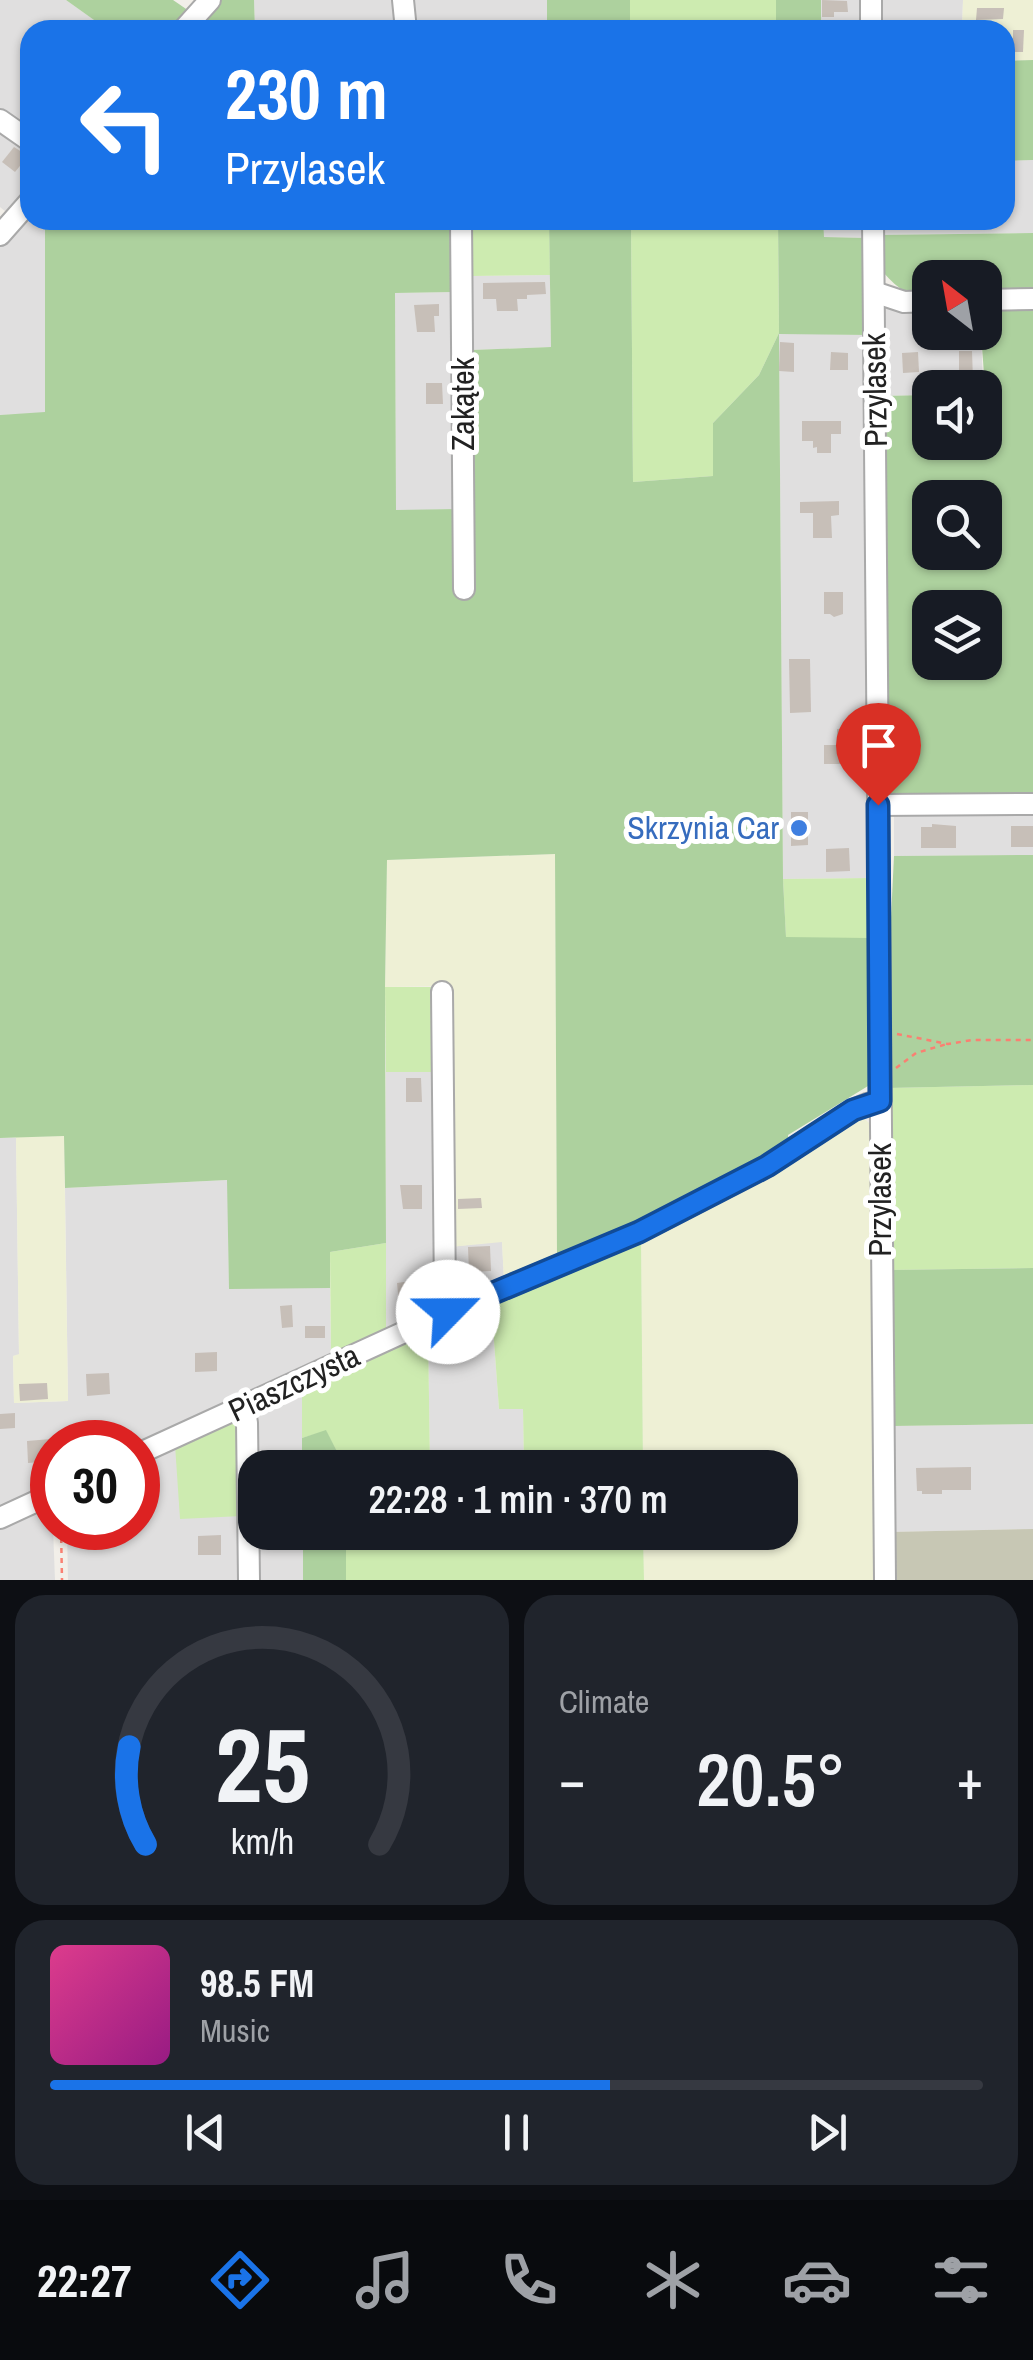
<!DOCTYPE html>
<meta charset="utf-8">
<style>
:root{--surface:#171b24;--page:#20242c;--text:#f1f3f6;--muted:#9ea1a6;--line:#363941;--accent:#1a73e8}
body{margin:0;font-family:"Archivo Narrow",sans-serif;background:var(--page);color:var(--text);height:100vh;display:flex;flex-direction:column;font-size:38px;white-space:nowrap}
*{box-sizing:border-box;margin:0}
p{font-size:32px;color:var(--muted)}
.icon{flex:none;width:55px;height:55px;fill:none;stroke:currentColor;stroke-width:2;stroke-linecap:round;stroke-linejoin:round}
.map{position:relative;height:1580px;overflow:hidden}
.sheet{display:flex;flex-direction:column;gap:15px;padding:15px;background:#0d0f14;flex:1}
.sheet>*{flex:none}
.banner{position:absolute;left:20px;top:20px;width:995px;height:210px;border-radius:30px;box-shadow:0 2px 8px #0004;background:#1a73e8;color:#fff;overflow:hidden}
.needle{width:65px;rotate:329deg}
.tools{position:absolute;left:912px;top:260px;display:grid;gap:20px}
.tools a{display:grid;place-items:center;width:90px;height:90px;border-radius:20px;background:var(--surface);box-shadow:0 2px 8px #0004;font-size:50px}
.speed{position:absolute;left:30px;top:1420px;display:flex;gap:20px;font-size:50px;font-weight:700;text-align:center}
.speed>*{display:grid;place-content:center;width:130px;height:130px;border-radius:50%;background:var(--surface);box-shadow:0 2px 8px #0004;line-height:1}
.speed .limit{border:15px solid #d22;background:#fff;color:#111}
.pin{position:absolute;display:grid;place-items:center;width:85px;height:85px;color:#fff;margin:-102px -42px;border-radius:50% 50% 50% 0;rotate:-45deg;box-shadow:0 0 10px #0007}
.pin .icon{rotate:45deg}
.me{position:absolute;width:110px;margin:-55px;rotate:67deg;stroke-linejoin:round;filter:drop-shadow(0 0 8px #0008)}
.turn{display:flex;align-items:center;gap:35px;height:210px;padding:0 40px;font-size:45px}
.turn .icon{width:130px;height:130px;stroke-width:2.5}
.turn b{display:block;font-size:70px;line-height:85px}
.big{font-size:75px;font-weight:600;line-height:1.1}
.sheet .widget{flex:1;display:flex;flex-direction:column;justify-content:center;gap:15px;min-width:0;padding:0 35px;border-radius:30px;background:var(--page)}
.sheet .dial{align-items:center;gap:0}
.dial svg{height:260px;overflow:visible;fill:none;stroke:var(--line);stroke-width:7;stroke-linecap:round;text-anchor:middle}
.dial text{fill:var(--text);stroke:none}
.song{display:flex;align-items:center;gap:30px}
.cover{width:120px;height:120px;border-radius:15px;background:linear-gradient(135deg,hsl(330 70% 55%),hsl(310 70% 35%))}
.played{height:10px;border-radius:5px;background:linear-gradient(90deg,var(--accent) 60%,var(--line) 60%)}
.keys{display:flex;justify-content:space-around;direction:ltr}
.heat{display:flex;justify-content:space-between;align-items:center;font-size:55px;direction:ltr}
.sheet .tiles{flex:1;display:grid;gap:15px;grid-template-columns:1fr 1fr}
.widget:last-child{grid-column:span 2}
.trip{position:absolute;left:238px;top:1450px;width:560px;height:100px;border-radius:30px;background:var(--surface);box-shadow:0 2px 8px #0004;font-weight:600;line-height:100px;text-align:center}
.menu{display:flex;height:160px;justify-content:space-around;align-items:center;background:#090b0e;color:var(--muted)}
.menu .icon{width:70px;height:70px}
.menu .selected{color:var(--accent)}
.menu b{font-size:45px;color:var(--text)}
.map>svg:first-child{display:block}
.residential{fill:#e0dfdf}
.construction{fill:#c7c7b4}
.farmland{fill:#eef0d5}
.grass{fill:#cdebb0}
.forest{fill:#add19e;fill-rule:evenodd}
.building{fill:#c7bfb8}
.lines{fill:none;stroke-linecap:round;stroke-linejoin:round}
.minor-casing{stroke:#a9a9a9;stroke-width:24}
.path{stroke:#fa8072;stroke-width:2.5;stroke-dasharray:5 5;stroke-linecap:butt}
.minor{stroke:#fff;stroke-width:20}
.route-casing{stroke:#114b97;stroke-width:25}
.route{stroke:#1a73e8;stroke-width:18}
.shop-dot{fill:#3f7fe0;stroke:#fff;stroke-width:4}
.labels{text-anchor:middle;stroke-width:10;stroke-linejoin:round;paint-order:stroke}
.street-label{font-size:32px;fill:#222;stroke:#fff}
.shop-label{font-size:32px;fill:#366cbe;stroke:#fff;text-anchor:end}
</style>
<div class="map">
<svg width="1033" height="1580" viewBox="0 0 1033 1580">
<rect width="100%" height="100%" fill="#f2efe9"/>
<!-- residential -->
<g class="residential">
<polygon points="0,0 66,0 108,30 30,30 30,136 0,115"/>
<polygon points="254,0 394,0 395,30 255,30"/>
<polygon points="414,0 547,0 547,29 417,30 414,27"/>
<rect x="821" y="0" width="42" height="30"/>
<polygon points="877,0 963,0 962,30 878,30"/>
<polygon points="0,126 30,148 30,185 5,211 0,207"/>
<polygon points="1033,160 1033,233 879,235 879,220 1005,220 1005,161"/>
<polygon points="30,214 30,220 45,220 45,413 0,415 0,247"/>
<polygon points="823,220 866,220 866,238 823,237"/>
<polygon points="550,275 551,347 472,350 471,276"/>
<polygon points="454,292 456,509 396,511 395,293"/>
<polygon points="881,307 930,307 930,332 981,333 983,387 930,388 930,395 880,396"/>
<polygon points="779,333 868,335 873,878 783,879"/>
<polygon points="894,811 1033,811 1033,855 894,856"/>
<polygon points="386,1072 437,1072 438,1310 386,1333"/>
<polygon points="0,1138 16,1138 19,1355 13,1356 14,1403 68,1401 65,1188 228,1180 229,1288 330,1288 331,1360 138,1448 138,1442 52,1442 52,1486 0,1510"/>
<polygon points="502,1241 504,1281 451,1305 450,1247"/>
<polygon points="491,1300 499,1409 523,1409 524,1467 430,1467 428,1328"/>
<polygon points="302,1385 302,1467 258,1467 258,1406"/>
<polygon points="1033,1424 1033,1529 889,1532 893,1426"/>
<polygon points="175,1445 242,1516 242,1580 68,1580 67,1528 138,1528 138,1463"/>
<polygon points="52,1503 55,1580 0,1580 0,1527"/>
<rect x="258" y="1533" width="45" height="47"/>
</g>
<!-- construction -->
<polygon class="construction" points="1033,1529 1033,1580 891,1580 889,1532"/>
<!-- farmland -->
<g class="farmland">
<polygon points="963,0 1033,0 1033,60 1005,61 1005,30 962,30"/>
<polygon points="555,854 557,1258 504,1281 502,1242 450,1247 448,986 385,987 387,860"/>
<polygon points="862,1116 872,1126 879,1580 644,1580 643,1533 780,1532 780,1468 643,1467 641,1235"/>
<polygon points="64,1136 68,1401 14,1403 13,1356 19,1354 16,1137"/>
</g>
<!-- grass -->
<g class="grass">
<rect x="630" y="0" width="146" height="30"/>
<polygon points="471,220 549,220 550,275 471,276"/>
<polygon points="631,220 778,220 779,333 759,375 713,423 713,476 633,482"/>
<polygon points="870,878 868,938 786,938 783,879"/>
<polygon points="385,987 435,987 437,1072 386,1072"/>
<polygon points="1033,1085 1033,1268 888,1270 888,1088"/>
<polygon points="641,1235 643,1467 524,1467 523,1409 499,1409 491,1300"/>
<polygon points="386,1243 386,1333 331,1360 330,1252"/>
<polygon points="428,1328 430,1467 345,1467 326,1431 302,1438 302,1385"/>
<polygon points="233,1420 240,1428 242,1516 180,1519 175,1445"/>
<polygon points="346,1533 643,1533 644,1580 346,1580"/>
</g>
<!-- forest -->
<g class="forest">
<polygon points="66,0 173,0 192,13 176,30 108,30"/>
<polygon points="219,0 254,0 255,30 194,30"/>
<polygon points="547,0 630,0 630,30 538,30 547,29"/>
<rect x="776" y="0" width="45" height="30"/>
<polygon points="1033,60 1033,160 1005,161 1005,61"/>
<polygon points="45,220 454,220 454,292 395,293 396,510 456,509 459,596 475,594 472,350 551,347 549,220 631,220 633,482 713,476 713,423 759,375 779,333 778,220 823,220 824,237 866,238 868,335 779,334 783,879 786,937 868,938 868,1086 788,1135 789,1148 723,1185 557,1258 555,854 387,860 385,987 386,1243 330,1252 330,1288 229,1289 227,1180 65,1188 64,1136 0,1138 0,415 45,412"/>
<path d="M1033 233V294H985V278H930V295C903 295 898 288 880 269L879 235Z"/>
<path d="M1033 306V799L883 800 880 396 930 395V442H985V388L981 333 985 332V307ZM930 498H985V552H930ZM930 608H985V662H930Z"/>
<polygon points="1033,855 1033,1085 888,1088 886,1020 894,856"/>
<polygon points="1033,1268 1033,1424 893,1426 888,1270"/>
<polygon points="326,1430 345,1467 302,1467 302,1438"/>
<rect x="303" y="1533" width="43" height="47"/>
</g>
<!-- building -->
<g class="building">
<polygon points="822,0 847,1 848,12 834,12 834,17 822,17"/>
<polygon points="977,8 1004,8 1003,19 976,20"/>
<polygon points="1013,30 1024,30 1023,52 1013,52"/>
<polygon points="14,147 28,156 15,172 2,162"/>
<polygon points="545,282 546,294 527,295 527,299 517,299 518,311 497,311 496,299 483,299 483,283"/>
<polygon points="439,304 439,316 434,316 435,332 417,332 414,305"/>
<polygon points="780,342 794,343 794,372 779,371"/>
<polygon points="959,351 972,351 973,380 959,381"/>
<polygon points="831,352 848,353 848,370 830,370"/>
<polygon points="918,352 919,372 903,373 902,353"/>
<polygon points="426,383 442,383 443,404 426,404"/>
<polygon points="802,421 841,421 841,434 831,434 831,453 817,453 817,447 813,448 813,441 802,441"/>
<polygon points="839,501 839,515 831,516 832,538 813,538 813,513 800,513 800,502"/>
<polygon points="824,592 843,592 843,614 834,617 830,614 824,614"/>
<polygon points="789,659 810,659 811,712 790,713"/>
<polygon points="837,729 851,729 851,741 848,742 848,764 824,764 824,745 837,745"/>
<polygon points="791,812 808,812 808,845 791,846"/>
<polygon points="932,824 956,826 956,848 921,848 921,827 932,827"/>
<rect x="1011" y="826" width="22" height="21"/>
<polygon points="849,848 850,871 826,872 826,849"/>
<polygon points="406,1078 421,1078 422,1102 406,1102"/>
<polygon points="400,1185 422,1185 422,1209 403,1209"/>
<polygon points="481,1198 482,1208 458,1209 458,1199"/>
<polygon points="490,1246 491,1271 469,1272 468,1247"/>
<polygon points="417,1280 420,1301 399,1304 397,1283"/>
<polygon points="292,1305 293,1327 282,1328 280,1306"/>
<rect x="305" y="1326" width="20" height="12"/>
<polygon points="217,1352 217,1371 195,1372 195,1353"/>
<polygon points="109,1373 110,1394 87,1396 86,1374"/>
<polygon points="47,1383 48,1399 20,1401 19,1384"/>
<polygon points="15,1413 15,1428 0,1429 0,1414"/>
<polygon points="51,1439 52,1461 28,1463 27,1441"/>
<polygon points="971,1467 971,1490 942,1490 942,1494 922,1494 922,1491 917,1491 916,1468"/>
<polygon points="138,1488 154,1489 153,1505 138,1505"/>
<polygon points="221,1535 221,1555 198,1555 198,1536"/>
</g>
<g class="lines">
<!-- minor casing -->
<g class="minor-casing">
<g id="minor">
<polyline points="403,0 406,30"/>
<polyline points="871,0 871,30"/>
<polyline points="183,30 210,0"/>
<polyline points="0,120 30,141"/>
<polyline points="461,220 464,589"/>
<polyline points="873,220 885,1580"/>
<polyline points="0,235 30,201"/>
<polyline points="874,292 904,302 930,301"/>
<polyline points="985,300 1033,299"/>
<polyline points="878,805 1033,804"/>
<polyline points="442,992 445,1297 448,1312"/>
<polyline points="244,1406 247,1423 249,1580"/>
<polyline points="138,1454 448,1312 639,1232 767,1166 853,1110 867,1104 880,1101"/>
<polyline points="0,1518 52,1494"/>
</g>
</g>
<!-- path -->
<g class="path">
<polyline points="897,1034 948,1044 972,1040 1033,1040"/>
<polyline points="896,1068 916,1053 947,1044"/>
<polyline points="61,1528 62,1580"/>
</g>
<!-- minor -->
<use href="#minor" class="minor"/>
</g>
<g class="lines">
<!-- route casing -->
<g class="route-casing">
<polyline id="route" points="448,1312 639,1232 767,1166 853,1110 880,1101 878,805"/>
</g>
<!-- route -->
<use href="#route" class="route"/>
</g>
<!-- markers -->
<circle class="shop-dot" cx="799" cy="828" r="10"/>
<g class="labels">
<!-- street labels -->
<g class="street-label">
<text transform="translate(875 390) rotate(-91)" y="11">Przylasek</text>
<text transform="translate(463 404) rotate(-90)" y="11">Zakątek</text>
<text transform="translate(880 1200) rotate(-90)" y="11">Przylasek</text>
<text transform="translate(294 1383) rotate(-25)" y="11">Piaszczysta</text>
</g>
<!-- shop labels -->
<g class="shop-label">
<text x="779" y="839">Skrzynia Car</text>
</g>
</g>
</svg>
<div class="tools">
<a><svg class="needle" viewBox="-14 -14 28 28"><path d="M0-13l5 13h-10z" fill="#e53935"/><path d="M0 13l5-13h-10z" fill="#9ea1a6"/></svg></a>
<a><svg class="icon" aria-label="sound" viewBox="0 0 24 24"><path d="M4 9h4l5-4v14l-5-4H4zM17 9q2 3 0 6"/></svg></a>
<a><svg class="icon" aria-label="search" viewBox="0 0 24 24"><circle cx="10" cy="10" r="6"/><path d="M15 15l6 6"/></svg></a>
<a><svg class="icon" aria-label="layers" viewBox="0 0 24 24"><path d="M12 4l9 5-9 5-9-5zM3 14l9 5 9-5"/></svg></a>
</div>
<div class="speed"><div class="limit">30</div></div>
<div class="pin" style="left:878px;top:805px;background:#d93025"><svg class="icon" aria-label="arrive" viewBox="0 0 24 24"><path d="M6 21V4h12l-3 4 3 4H6"/></svg></div>
<svg class="me" style="left:448px;top:1312px" viewBox="-20 -20 40 40"><circle r="19" fill="#fff"/><path d="M0-13L10 11 0 6-10 11z" fill="#1a73e8"/></svg>
<div class="trip">22:28 · 1 min · 370 m</div>
<div class="banner">
<div class="turn"><svg class="icon" aria-label="left" viewBox="0 0 24 24"><path d="M17 20v-9H6M10 6l-5 5 5 5"/></svg><div><b>230 m</b>Przylasek</div></div>
</div>
</div>
<section class="sheet">
<div class="tiles">
<div class="widget dial"><svg viewBox="0 0 100 80">
<path d="M14 69A42 42 0 1 1 86 69"/>
<path d="M14 69A42 42 0 0 1 9 39" stroke="#1a73e8"/>
<text x="50" y="56" font-size="32" font-weight="700">25</text>
<text x="50" y="72" font-size="11">km/h</text>
</svg></div>
<div class="widget"><p>Climate</p>
<div class="heat"><a>−</a><b class="big">20.5°</b><a>+</a></div>
</div>
<div class="widget">
<div class="song"><i class="cover"></i><div><b>98.5 FM</b><p>Music</p></div></div>
<div class="played"></div>
<div class="keys"><svg class="icon" aria-label="previous" viewBox="0 0 24 24"><path d="M18 5L8 12l10 7zM5 5v14"/></svg><svg class="icon" aria-label="pause" viewBox="0 0 24 24"><path d="M8 5v14M16 5v14"/></svg><svg class="icon" aria-label="next" viewBox="0 0 24 24"><path d="M6 5l10 7-10 7zM19 5v14"/></svg></div>
</div>
</div>
</section>
<nav class="menu">
<b>22:27</b>
<svg class="icon selected" aria-label="directions" viewBox="0 0 24 24"><path d="M12 3l9 9-9 9-9-9zM9 14v-3h6M13 9l2 2-2 2"/></svg>
<svg class="icon" aria-label="music" viewBox="0 0 24 24"><path d="M9 18V5l10-2v13"/><circle cx="6" cy="18" r="3"/><circle cx="16" cy="16" r="3"/></svg>
<svg class="icon" aria-label="phone" viewBox="0 0 24 24"><path d="M5 4h4l2 5-3 2q2 4 5 5l2-3 5 2v4C11 20 4 13 5 4z"/></svg>
<svg class="icon" aria-label="climate" viewBox="0 0 24 24"><path d="M12 3v18M4 7l16 10M4 17L20 7"/></svg>
<svg class="icon" aria-label="car" viewBox="0 0 24 24"><path d="M5 17H2v-5l4-1 3-4h7l3 4 3 1v5h-3M9 17h6M6 11h13"/><circle cx="7" cy="17" r="2"/><circle cx="17" cy="17" r="2"/></svg>
<svg class="icon" aria-label="filters" viewBox="0 0 24 24"><path d="M4 7h16M4 17h16"/><circle cx="9" cy="7" r="2"/><circle cx="15" cy="17" r="2"/></svg>
</nav>
